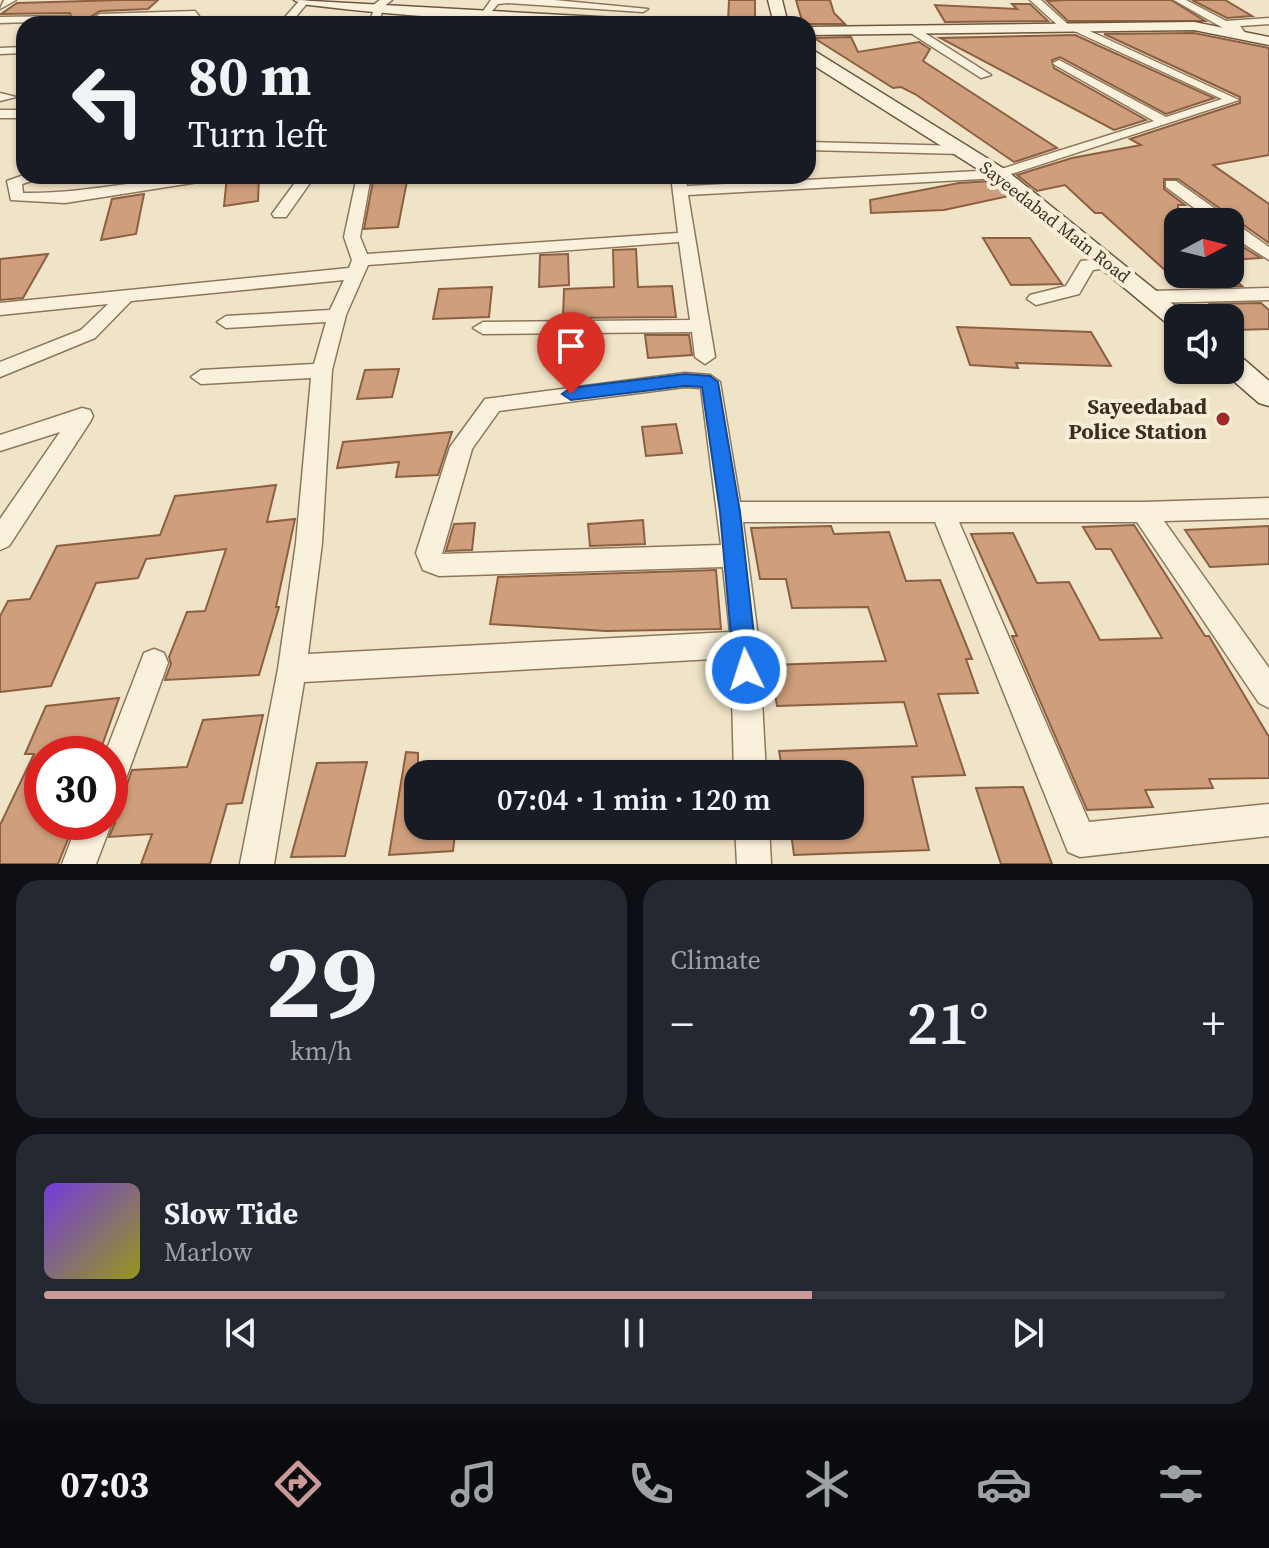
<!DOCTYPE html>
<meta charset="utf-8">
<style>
:root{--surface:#171b24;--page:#242831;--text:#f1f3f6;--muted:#9ea1a6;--line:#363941;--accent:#cc999b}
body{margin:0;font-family:"Source Serif 4",serif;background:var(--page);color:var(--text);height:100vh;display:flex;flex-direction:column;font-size:30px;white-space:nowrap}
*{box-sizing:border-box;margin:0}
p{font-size:26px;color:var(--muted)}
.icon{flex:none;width:44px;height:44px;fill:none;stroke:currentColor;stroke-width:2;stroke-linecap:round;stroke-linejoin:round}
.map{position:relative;height:864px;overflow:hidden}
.side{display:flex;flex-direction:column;gap:16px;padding:16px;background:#0d0f14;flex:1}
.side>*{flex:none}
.top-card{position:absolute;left:16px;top:16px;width:800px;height:168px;border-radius:24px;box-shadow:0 2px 6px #0004;background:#171b24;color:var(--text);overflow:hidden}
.needle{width:52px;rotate:83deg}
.buttons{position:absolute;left:1164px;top:208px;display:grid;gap:16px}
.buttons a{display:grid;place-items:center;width:80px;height:80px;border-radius:16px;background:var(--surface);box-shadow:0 2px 6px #0004;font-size:40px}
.speed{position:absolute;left:24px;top:736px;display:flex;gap:16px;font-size:40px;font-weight:700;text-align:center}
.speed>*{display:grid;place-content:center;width:104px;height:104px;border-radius:50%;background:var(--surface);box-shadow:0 2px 6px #0004;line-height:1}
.speed .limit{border:12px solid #d22;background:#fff;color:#111}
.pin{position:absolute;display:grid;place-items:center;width:68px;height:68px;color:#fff;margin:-82px -34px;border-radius:50% 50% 50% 0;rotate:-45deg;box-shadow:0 0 8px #0007}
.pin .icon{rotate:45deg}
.me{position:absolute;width:88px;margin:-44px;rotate:356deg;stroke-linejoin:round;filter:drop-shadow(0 0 6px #0008)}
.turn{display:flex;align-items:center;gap:28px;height:168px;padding:0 40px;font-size:36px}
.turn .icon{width:104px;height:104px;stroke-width:2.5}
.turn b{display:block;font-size:56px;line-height:68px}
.big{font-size:60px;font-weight:600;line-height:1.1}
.side .tile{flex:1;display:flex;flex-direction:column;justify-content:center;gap:12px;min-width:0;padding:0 28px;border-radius:24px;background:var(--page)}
.side .dial{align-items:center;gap:0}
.dial b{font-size:104px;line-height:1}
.song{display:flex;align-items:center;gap:24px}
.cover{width:96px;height:96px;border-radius:12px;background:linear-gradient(135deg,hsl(260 70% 55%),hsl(60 70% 35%))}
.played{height:8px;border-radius:4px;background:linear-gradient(90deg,var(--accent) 65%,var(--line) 65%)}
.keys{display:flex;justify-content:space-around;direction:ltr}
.heat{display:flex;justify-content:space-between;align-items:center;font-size:44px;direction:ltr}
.side .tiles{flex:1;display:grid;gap:16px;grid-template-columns:1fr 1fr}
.tile:last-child{grid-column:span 2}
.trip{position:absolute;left:404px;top:760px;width:460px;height:80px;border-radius:24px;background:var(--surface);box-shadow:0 2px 6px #0004;font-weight:600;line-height:80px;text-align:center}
.dock{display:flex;height:128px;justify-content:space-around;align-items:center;background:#090b0e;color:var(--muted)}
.dock .icon{width:56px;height:56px}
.dock .selected{color:var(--accent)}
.dock b{font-size:36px;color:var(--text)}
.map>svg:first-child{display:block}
.building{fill:#cf9f7d;stroke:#8d5f41;stroke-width:2}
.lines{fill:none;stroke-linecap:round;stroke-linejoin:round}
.street-casing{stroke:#8d765c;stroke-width:3}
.secondary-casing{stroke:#6f573f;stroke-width:3}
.street{fill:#faf1dc;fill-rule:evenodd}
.secondary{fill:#faf1dc;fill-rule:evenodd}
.route{fill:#1a73e8;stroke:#114b97;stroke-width:2}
.poi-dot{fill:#9e2a2b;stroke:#f7eed8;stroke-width:3}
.labels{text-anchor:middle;stroke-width:8;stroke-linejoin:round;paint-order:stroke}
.far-street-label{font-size:18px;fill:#3d2e20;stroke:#f7eed8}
.poi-label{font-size:22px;font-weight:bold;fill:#3d2e20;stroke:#f7eed8;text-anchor:end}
</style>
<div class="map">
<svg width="1269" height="864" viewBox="0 0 1269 864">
<rect width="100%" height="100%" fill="#f0e4c8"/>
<!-- building -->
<g class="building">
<polygon points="120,0 158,0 148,9 100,11 92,16 100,23 136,22 133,24 66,24 72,18 70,13 1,14 17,3"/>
<polygon points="729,0 755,0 755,23 728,22"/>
<polygon points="796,0 830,0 834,13 845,24 803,24"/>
<polygon points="1066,0 1171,0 1205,21 1068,21 1047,1"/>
<polygon points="1192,0 1225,0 1252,16 1227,18"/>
<polygon points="1012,4 1030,4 1048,21 945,22 935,5 1017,9"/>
<polygon points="1194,33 1269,48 1269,155 1213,165 1269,204 1269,243 1178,179 1164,179 1164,189 1185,205 1178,205 1178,282 1102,213 1095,213 1065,185 1037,191 1017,175 1072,158 1141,145 1130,139 1240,103 1240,97 1104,34"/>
<polygon points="1075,35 1214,98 1166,114 1060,57 1052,60 1054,68 1146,120 1114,130 940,38"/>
<polygon points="851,37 858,52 919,42 930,49 923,61 1057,148 1014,162 915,94 901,87 893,88 814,38"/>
<polygon points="227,176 259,176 258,201 224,206"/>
<polygon points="374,176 408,176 398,227 364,229"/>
<polygon points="991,181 1009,196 944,210 871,213 870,200 959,183"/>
<polygon points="144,194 136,234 101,240 112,199"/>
<polygon points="983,238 1030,238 1062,284 1011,285"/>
<polygon points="1230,239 1261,258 1230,260"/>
<polygon points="636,249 638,287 672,286 676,317 563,318 564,289 614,287 613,250"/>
<polygon points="48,254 23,298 0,300 0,259"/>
<polygon points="568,254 569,285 539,287 540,255"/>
<polygon points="1180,274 1229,274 1242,286 1193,287"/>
<polygon points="492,287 489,317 433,319 439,289"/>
<polygon points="1261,303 1269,310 1269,329 1235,330 1230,318 1223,318 1210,304"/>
<polygon points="957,327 1091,332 1111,366 1016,363 1018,368 970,365"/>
<polygon points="645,335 689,335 692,355 648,358"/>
<polygon points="399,369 392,397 357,399 365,370"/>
<polygon points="676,424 682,453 646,456 642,427"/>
<polygon points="452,432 438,475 396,477 399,462 337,468 343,442"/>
<polygon points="276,485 267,522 295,519 276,607 279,607 259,675 165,680 171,664 169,657 187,612 205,611 226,549 146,559 138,578 96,583 51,686 0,692 0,616 8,601 30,599 57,546 160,535 175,496"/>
<polygon points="643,520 645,544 590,546 588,524"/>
<polygon points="475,523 472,550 446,551 454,524"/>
<polygon points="1134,525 1205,636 1209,636 1269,737 1269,778 1209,779 1213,788 1145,790 1153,807 1087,810 1012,636 1017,636 971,534 1013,533 1037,583 1069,582 1100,640 1162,638 1111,549 1096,549 1083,527"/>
<polygon points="831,526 834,534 889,532 906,581 940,580 972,659 966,659 978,693 938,694 965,775 912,777 929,850 794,855 790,826 850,826 850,774 783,774 779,751 917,746 904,702 777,706 770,665 886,661 868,607 792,608 786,579 760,579 751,528"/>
<polygon points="1269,526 1269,564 1210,567 1185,530"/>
<polygon points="716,570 721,629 606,631 490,624 498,577"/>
<polygon points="119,698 99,754 42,754 42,822 75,822 58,864 0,864 0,825 34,754 25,754 46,706"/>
<polygon points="263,715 242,803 227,804 210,864 141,864 152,834 109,837 115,823 110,810 114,798 124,793 132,770 187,767 203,720"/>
<polygon points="406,752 418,753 418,826 456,826 453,851 389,855"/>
<polygon points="367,762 345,856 291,857 317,763"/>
<polygon points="1023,787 1052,864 1001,864 976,788"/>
</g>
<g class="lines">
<!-- street casing -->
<g class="street-casing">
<g id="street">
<polygon points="4,0 16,0 0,9"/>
<polygon points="300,0 309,1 290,24 279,24"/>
<polygon points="380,0 392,0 383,7 379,24 369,24 373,12 368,9"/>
<polygon points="491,0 554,0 648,9 643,12 508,3 498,4 487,17 479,17"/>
<path d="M1030 0H1041L1072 28 1081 27 1239 100 999 178 688 195 715 357 705 364 695 357 692 332 483 334 473 328 483 322 690 320 679 242 368 265 346 315 332 370 322 543 308 654 730 632 723 567 439 576 423 570 416 553 450 447 485 399 685 373 710 375 720 382 740 502H1144L1269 498V518L1164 521 1269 668V708L1259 703 1137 522H959L1089 822 1269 804V836L1080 857 1068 852 935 522H743L759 644 766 774H734L731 658 304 682 274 864H240L278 669 296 543 311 378 201 384 191 377 201 370 314 364 326 322 226 328 217 322 226 316 330 310 344 280 131 301 95 338 0 377V362L81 330 108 304 0 315V303L349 268 352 260 344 237 357 176H371L360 237 367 254 678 233 671 176H685L687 186 998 170 1154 121 1055 65 1053 63 1059 60 1166 117 1222 99 1072 30 1064 31ZM685 387 701 388 721 545 442 554 472 449 499 411Z"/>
<polygon points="1174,0 1186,0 1226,21 1269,18 1269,24 1240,26 1246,34 1237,36"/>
<polygon points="195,11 199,16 100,20 95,17 100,14"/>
<polygon points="70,16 66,21 0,23 0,17"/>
<polygon points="909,28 917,28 991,75 981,78 909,32"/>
<polygon points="24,47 24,53 0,54 0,48"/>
<polygon points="0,93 16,97 0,101"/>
<rect x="0" y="110" width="24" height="8"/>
<polygon points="808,142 961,146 968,150 961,154 808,150"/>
<path d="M24 175 48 176 22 184 23 193C89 194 153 176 218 176L211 180 65 203 11 200 7 181Z"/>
<polygon points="300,176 315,176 286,217 274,217 272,214"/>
<polygon points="1166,181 1176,181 1269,247 1269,260 1230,235 1230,222 1213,222 1166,187"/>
<polygon points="1110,258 1116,259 1116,267 1093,270 1079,294 1036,305 1027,299 1030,295 1066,286 1081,261"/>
<polygon points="1269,288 1269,300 1152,303 1143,297 1152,291"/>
<polygon points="82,408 90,410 93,416 90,422 9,546 0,550 0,519 60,432 0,451 0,435"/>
<polygon points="154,649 164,653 168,663 121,792 110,797 110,754 105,754 144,653"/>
<polygon points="110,818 112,822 96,864 62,864 78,822 110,822"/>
<polygon points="735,826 769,826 771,864 737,864"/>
</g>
</g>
<!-- secondary casing -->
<g class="secondary-casing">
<g id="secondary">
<path d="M294 0 653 20 660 24C540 24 420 19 301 4Z"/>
<polygon points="768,0 782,0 788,24 774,24"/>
<polygon points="1194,22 1269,37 1269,45 1194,30 808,35 808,27"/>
<polygon points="808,47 1006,170 1190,318 1178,318 1178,327 1169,325 992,178 813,65 808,60"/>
<polygon points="1230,354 1240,356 1269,381 1269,406 1259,403 1221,370 1230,370"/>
</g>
</g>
<!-- street -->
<use href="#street" class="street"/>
<!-- secondary -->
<use href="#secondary" class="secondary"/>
</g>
<!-- route -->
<polygon class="route" points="685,374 710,376 718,382 740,512 758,670 755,678 746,681 738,678 734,670 720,512 702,387 685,386 571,400 562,394 571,388"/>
<!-- markers -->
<circle class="poi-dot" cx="1223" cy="419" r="8"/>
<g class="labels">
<!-- far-street labels -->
<g class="far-street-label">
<text transform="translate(1055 222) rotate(38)" y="6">Sayeedabad Main Road</text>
</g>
<!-- poi labels -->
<g class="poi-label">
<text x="1207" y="414">Sayeedabad<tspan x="1207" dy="25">Police Station</tspan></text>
</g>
</g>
</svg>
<div class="buttons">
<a><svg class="needle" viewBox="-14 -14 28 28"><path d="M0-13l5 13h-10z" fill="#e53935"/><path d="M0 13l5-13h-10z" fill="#9ea1a6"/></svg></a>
<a><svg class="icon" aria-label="sound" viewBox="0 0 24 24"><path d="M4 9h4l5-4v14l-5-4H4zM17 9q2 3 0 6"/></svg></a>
</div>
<div class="speed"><div class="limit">30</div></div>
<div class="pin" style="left:571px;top:394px;background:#d93025"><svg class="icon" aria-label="arrive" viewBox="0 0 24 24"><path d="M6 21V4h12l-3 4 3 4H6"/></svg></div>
<svg class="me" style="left:746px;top:670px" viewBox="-20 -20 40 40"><circle r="17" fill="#1a73e8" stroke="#fff" stroke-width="3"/><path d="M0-11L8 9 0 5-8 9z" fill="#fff"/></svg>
<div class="trip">07:04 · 1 min · 120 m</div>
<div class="top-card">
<div class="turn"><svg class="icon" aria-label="left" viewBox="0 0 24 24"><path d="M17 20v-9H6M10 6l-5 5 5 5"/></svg><div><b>80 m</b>Turn left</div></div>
</div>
</div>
<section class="side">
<div class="tiles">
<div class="tile dial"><b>29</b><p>km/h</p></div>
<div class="tile"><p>Climate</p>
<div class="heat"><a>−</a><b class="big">21°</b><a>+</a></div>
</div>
<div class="tile">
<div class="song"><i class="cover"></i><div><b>Slow Tide</b><p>Marlow</p></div></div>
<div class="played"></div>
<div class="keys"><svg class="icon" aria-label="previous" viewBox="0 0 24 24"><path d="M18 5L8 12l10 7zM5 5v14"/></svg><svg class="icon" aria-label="pause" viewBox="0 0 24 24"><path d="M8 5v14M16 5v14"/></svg><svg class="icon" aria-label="next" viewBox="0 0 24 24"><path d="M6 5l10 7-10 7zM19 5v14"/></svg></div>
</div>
</div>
</section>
<nav class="dock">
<b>07:03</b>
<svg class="icon selected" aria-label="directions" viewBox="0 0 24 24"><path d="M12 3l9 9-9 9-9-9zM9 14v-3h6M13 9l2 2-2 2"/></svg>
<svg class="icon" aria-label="music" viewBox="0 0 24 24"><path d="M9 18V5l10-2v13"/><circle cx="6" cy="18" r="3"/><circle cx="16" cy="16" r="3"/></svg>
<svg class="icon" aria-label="phone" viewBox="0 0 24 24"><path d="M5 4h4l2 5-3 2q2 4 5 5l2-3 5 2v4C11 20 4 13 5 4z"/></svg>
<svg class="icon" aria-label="climate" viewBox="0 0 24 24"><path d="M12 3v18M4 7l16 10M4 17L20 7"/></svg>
<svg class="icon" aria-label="car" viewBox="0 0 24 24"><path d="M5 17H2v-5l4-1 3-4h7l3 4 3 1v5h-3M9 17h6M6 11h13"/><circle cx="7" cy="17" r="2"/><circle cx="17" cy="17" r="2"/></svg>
<svg class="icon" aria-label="filters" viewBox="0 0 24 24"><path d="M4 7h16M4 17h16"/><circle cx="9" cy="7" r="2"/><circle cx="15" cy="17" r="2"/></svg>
</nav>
